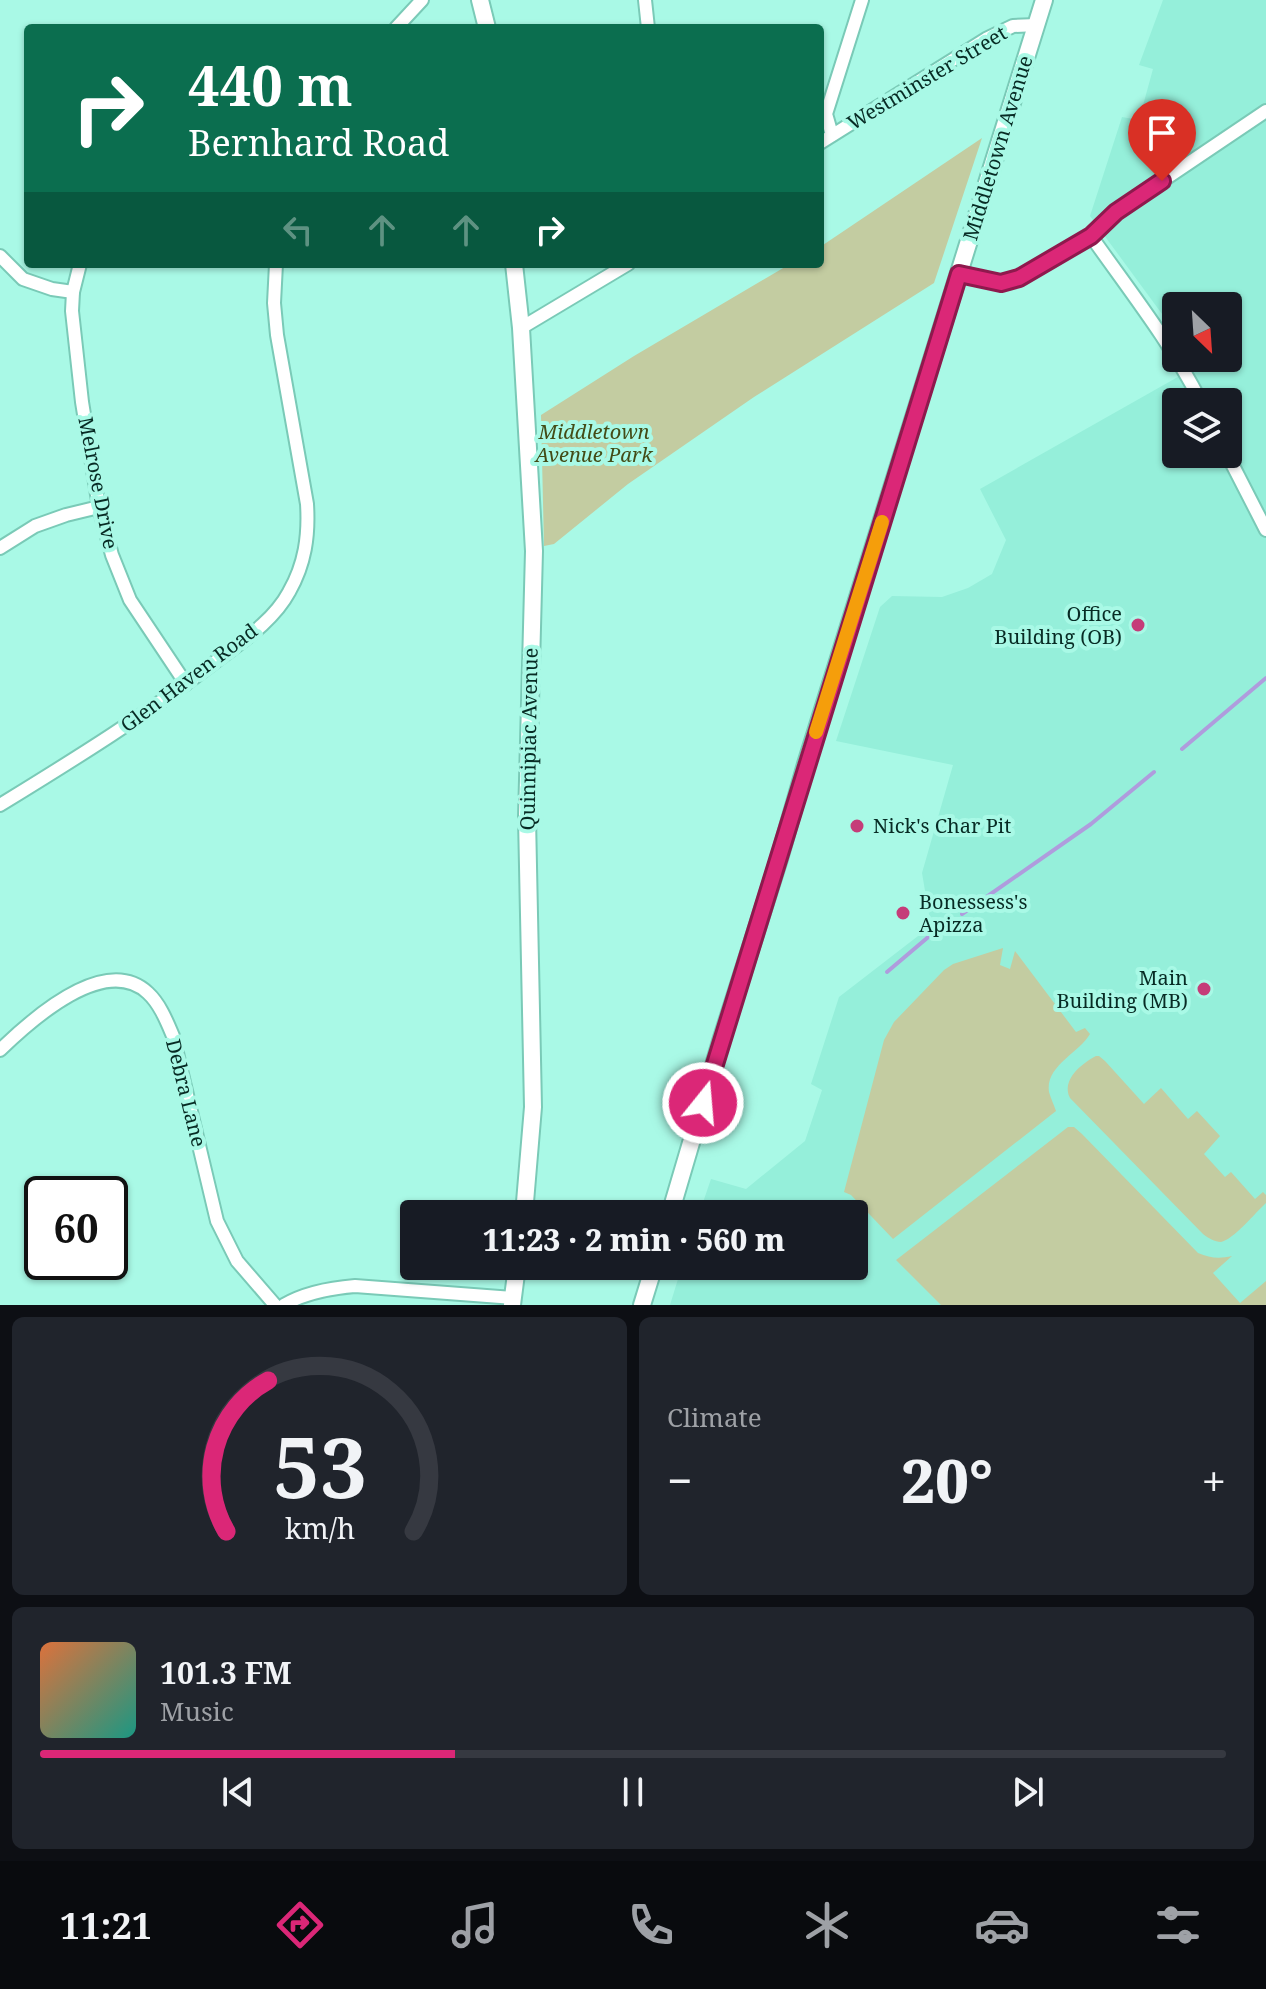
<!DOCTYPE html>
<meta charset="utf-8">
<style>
:root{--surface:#171b24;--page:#20242c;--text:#f1f3f6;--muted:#9ea1a6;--line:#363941;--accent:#db2777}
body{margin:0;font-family:"Noto Serif",serif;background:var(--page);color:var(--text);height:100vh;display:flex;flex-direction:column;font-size:30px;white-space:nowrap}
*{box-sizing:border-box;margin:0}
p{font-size:26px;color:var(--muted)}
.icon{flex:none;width:44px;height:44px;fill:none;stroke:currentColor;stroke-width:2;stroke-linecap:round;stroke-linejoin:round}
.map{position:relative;height:1305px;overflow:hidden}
.side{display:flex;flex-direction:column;gap:12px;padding:12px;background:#0d0f14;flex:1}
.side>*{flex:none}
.top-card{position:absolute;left:24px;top:24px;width:800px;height:244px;border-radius:8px;box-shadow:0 2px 6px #0004;background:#0b6e4f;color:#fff;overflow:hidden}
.needle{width:52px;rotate:155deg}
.controls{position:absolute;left:1162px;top:292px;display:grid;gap:16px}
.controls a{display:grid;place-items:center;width:80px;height:80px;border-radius:8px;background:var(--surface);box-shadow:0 2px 6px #0004;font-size:40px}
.speed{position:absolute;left:24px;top:1176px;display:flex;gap:16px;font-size:40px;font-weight:700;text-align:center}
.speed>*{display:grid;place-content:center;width:104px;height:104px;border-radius:50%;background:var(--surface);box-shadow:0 2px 6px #0004;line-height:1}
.speed .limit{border:4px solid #111;border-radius:12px;background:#fff;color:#111}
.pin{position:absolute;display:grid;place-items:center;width:68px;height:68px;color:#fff;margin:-82px -34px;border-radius:50% 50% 50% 0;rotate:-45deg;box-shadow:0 0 8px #0007}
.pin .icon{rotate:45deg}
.me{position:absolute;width:88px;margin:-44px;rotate:17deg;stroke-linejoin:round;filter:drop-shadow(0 0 6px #0008)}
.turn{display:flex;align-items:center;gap:28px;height:168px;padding:0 32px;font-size:36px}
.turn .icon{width:104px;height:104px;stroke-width:2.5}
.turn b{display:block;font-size:56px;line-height:68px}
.lanes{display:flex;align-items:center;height:76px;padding:0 32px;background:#0003;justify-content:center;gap:40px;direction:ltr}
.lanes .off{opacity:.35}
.big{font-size:60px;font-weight:800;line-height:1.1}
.side .card{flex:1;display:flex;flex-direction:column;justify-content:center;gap:12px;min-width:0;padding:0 28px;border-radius:12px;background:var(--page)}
.side .dial{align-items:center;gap:0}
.dial svg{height:208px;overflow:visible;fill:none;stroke:var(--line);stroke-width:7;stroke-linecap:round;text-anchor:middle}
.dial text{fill:var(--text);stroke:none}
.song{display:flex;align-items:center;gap:24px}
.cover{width:96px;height:96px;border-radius:12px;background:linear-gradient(135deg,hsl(20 70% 55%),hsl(170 70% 35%))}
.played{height:8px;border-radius:4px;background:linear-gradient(90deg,var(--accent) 35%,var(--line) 35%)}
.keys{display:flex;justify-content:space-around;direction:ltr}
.heat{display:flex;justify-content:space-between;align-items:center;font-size:44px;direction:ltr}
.side .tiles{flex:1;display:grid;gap:12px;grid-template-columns:1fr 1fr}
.card:last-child{grid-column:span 2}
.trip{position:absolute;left:400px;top:1200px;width:468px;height:80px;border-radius:8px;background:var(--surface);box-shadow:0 2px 6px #0004;font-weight:800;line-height:80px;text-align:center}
.menu{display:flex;height:128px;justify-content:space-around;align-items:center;background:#090b0e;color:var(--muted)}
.menu .icon{width:56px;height:56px}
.menu .selected{color:var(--accent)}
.menu b{font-size:36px;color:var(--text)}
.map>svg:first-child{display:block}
.built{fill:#95efda;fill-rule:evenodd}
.green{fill:#c3cca1}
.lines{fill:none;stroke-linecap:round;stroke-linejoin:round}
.stream{stroke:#af9cdd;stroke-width:4}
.minor-casing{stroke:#7acab7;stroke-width:16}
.major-casing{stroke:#7acab7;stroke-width:20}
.minor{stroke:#fff;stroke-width:12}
.major{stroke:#fff;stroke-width:16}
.route-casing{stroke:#8e194d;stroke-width:20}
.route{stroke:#db2777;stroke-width:14}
.slow{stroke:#f59e0b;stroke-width:14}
.poi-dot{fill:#c53d79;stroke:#a9f9e6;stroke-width:3}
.labels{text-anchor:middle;stroke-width:8;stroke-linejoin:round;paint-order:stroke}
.street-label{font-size:20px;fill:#072b24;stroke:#a9f9e6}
.park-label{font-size:20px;font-style:italic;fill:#434b16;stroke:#a9f9e6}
.poi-label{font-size:20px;fill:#072b24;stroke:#a9f9e6;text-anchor:end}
</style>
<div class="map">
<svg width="1266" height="1305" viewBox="0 0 1266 1305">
<rect width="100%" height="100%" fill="#a9f9e6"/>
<!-- built -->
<path class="built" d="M1163 0H1266V1305H670L682 1266H854V1214H699L711 1179 746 1189 805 1141 822 1090 811 1084 839 997 931 926 922 873 953 765 836 741 880 607 892 596 942 597 968 588 992 574 1006 540 980 489 1199 365 1195 358H1228V306H1176V333L1090 216 1122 117 1139 120 1153 69 1139 65ZM1176 402H1228V454H1176Z"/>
<!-- green -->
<g class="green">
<polygon points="982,138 934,283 754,397 628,484 554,544 544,546 541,415 634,356 790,264 820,264 820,247"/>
<path d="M1003 948 1000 965 1010 969 1015 951 1076 1032 1085 1028 1090 1034C1079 1053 1045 1066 1049 1092 1051 1099 1054 1105 1056 1111L893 1239 851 1195 844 1192 884 1040 894 1022 944 970 953 964Z"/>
<path d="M1096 1056H1099L1105 1061 1144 1104 1161 1088 1188 1119 1197 1111 1220 1136 1204 1154 1225 1177 1231 1172 1255 1199 1263 1192 1266 1195V1203C1256 1212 1233 1240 1221 1242 1215 1242 1208 1238 1203 1234L1070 1098C1061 1080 1081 1064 1096 1056Z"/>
<path d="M1068 1127H1074L1082 1134 1198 1253C1210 1258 1219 1259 1232 1256L1213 1273 1240 1303 1266 1281V1305H941L896 1260Z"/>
</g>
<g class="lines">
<!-- stream -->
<g class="stream">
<polyline points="1182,749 1266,678"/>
<polyline points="962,914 1091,824 1154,772"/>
<polyline points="887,972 933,933"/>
</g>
<!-- minor casing -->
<g class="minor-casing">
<g id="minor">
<polyline points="645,0 648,28"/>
<polyline points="396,28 422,0"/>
<polyline points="832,135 826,114 862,0"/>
<polyline points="820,143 986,39 1013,26 1037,25"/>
<path d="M1091 236C1129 290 1171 343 1201 402"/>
<polyline points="0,256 23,279 52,289 73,292"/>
<polyline points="80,264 73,292 72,311 82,402 99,507 112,555 130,600 186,684"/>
<polyline points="959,274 1001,283 1019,278 1091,236 1116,212 1266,111"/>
<polyline points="521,328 628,264"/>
<polyline points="1227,454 1266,530"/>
<polyline points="0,548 35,526 66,515 99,507"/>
<path d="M0 805C75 759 149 713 219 659 244 640 274 620 289 592 305 564 309 536 307 504L277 335 274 303 276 264"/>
<path d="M0 1050C31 1020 105 953 148 993 160 1004 167 1022 173 1036L217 1221 237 1261 275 1305"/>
<path d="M284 1305C306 1292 331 1288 355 1286L513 1298"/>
</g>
</g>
<!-- major casing -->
<g class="major-casing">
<g id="major">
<polyline points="480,0 487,28"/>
<polyline points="514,264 521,328 534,551 527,818 533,1107 524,1214"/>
<polyline points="670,1214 721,1041 779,859 806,764 1044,0"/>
<polyline points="512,1305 517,1266"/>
<polyline points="642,1305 654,1266"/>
</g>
</g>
<!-- minor -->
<use href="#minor" class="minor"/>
<!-- major -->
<use href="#major" class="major"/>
</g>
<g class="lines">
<!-- route casing -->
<g class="route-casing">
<polyline id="route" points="703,1103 959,274 1001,283 1019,278 1091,236 1116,212 1162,181"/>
</g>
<!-- route -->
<use href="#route" class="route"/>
<!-- slow -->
<polyline class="slow" points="816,732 882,522"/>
</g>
<!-- markers -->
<g class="poi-dot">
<circle cx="1138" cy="625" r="8"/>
<circle cx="857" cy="826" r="8"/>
<circle cx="903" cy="913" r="8"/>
<circle cx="1204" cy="989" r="8"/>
</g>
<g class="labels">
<!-- street labels -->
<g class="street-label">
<text transform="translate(927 78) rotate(-31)" y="7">Westminster Street</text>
<text transform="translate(998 148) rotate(-73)" y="7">Middletown Avenue</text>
<text transform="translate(98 483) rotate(79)" y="7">Melrose Drive</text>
<text transform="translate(189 678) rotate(-37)" y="7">Glen Haven Road</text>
<text transform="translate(529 739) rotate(-89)" y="7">Quinnipiac Avenue</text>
<text transform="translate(186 1093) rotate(76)" y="7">Debra Lane</text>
</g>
<!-- park labels -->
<g class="park-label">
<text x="594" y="439">Middletown<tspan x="594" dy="23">Avenue Park</tspan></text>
</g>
<!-- poi labels -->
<g class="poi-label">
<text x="1122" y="621">Office<tspan x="1122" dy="23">Building (OB)</tspan></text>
<text x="873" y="833" text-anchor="start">Nick's Char Pit</text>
<text x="919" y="909" text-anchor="start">Bonessess's<tspan x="919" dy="23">Apizza</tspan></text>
<text x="1188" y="985">Main<tspan x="1188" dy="23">Building (MB)</tspan></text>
</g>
</g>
</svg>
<div class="controls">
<a><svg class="needle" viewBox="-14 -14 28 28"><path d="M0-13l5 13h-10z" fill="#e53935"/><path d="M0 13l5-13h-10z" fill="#9ea1a6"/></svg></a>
<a><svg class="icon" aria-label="layers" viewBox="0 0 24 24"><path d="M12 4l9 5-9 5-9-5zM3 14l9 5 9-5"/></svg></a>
</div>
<div class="speed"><div class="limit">60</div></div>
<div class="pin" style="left:1162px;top:181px;background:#d93025"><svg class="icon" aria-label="arrive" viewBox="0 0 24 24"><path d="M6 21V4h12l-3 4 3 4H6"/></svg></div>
<svg class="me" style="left:703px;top:1103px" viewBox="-20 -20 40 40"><circle r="17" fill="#db2777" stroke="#fff" stroke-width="3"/><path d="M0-11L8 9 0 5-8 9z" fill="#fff"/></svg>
<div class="trip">11:23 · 2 min · 560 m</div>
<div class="top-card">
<div class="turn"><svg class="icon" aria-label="right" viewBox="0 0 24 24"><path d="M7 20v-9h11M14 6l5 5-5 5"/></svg><div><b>440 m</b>Bernhard Road</div></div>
<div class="lanes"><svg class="icon off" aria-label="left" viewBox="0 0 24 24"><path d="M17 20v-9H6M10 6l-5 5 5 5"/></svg><svg class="icon off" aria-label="ahead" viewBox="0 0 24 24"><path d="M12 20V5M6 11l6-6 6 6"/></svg><svg class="icon off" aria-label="ahead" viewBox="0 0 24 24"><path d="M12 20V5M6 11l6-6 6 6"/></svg><svg class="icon" aria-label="right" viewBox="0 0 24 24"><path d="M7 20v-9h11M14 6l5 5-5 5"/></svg></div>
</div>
</div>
<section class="side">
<div class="tiles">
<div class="card dial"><svg viewBox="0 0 100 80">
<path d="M14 69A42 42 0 1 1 86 69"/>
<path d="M14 69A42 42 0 0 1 30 11" stroke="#db2777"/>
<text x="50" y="56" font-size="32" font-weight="700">53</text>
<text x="50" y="72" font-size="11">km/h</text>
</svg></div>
<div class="card"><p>Climate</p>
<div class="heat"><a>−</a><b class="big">20°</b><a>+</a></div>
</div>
<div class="card">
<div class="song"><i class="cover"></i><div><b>101.3 FM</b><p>Music</p></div></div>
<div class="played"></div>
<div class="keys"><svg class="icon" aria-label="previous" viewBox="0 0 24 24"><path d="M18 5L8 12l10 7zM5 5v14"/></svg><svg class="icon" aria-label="pause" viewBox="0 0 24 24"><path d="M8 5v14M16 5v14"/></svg><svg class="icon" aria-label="next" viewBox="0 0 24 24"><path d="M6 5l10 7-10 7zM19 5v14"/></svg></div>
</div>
</div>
</section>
<nav class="menu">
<b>11:21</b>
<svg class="icon selected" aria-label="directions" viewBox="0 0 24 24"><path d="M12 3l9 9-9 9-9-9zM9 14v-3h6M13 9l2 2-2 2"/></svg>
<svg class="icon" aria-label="music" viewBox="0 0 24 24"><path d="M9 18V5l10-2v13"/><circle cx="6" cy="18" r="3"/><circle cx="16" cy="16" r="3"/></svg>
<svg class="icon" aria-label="phone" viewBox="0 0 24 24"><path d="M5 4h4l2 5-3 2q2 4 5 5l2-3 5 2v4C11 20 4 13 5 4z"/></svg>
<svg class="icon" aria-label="climate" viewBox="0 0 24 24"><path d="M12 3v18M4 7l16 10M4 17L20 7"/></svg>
<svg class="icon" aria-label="car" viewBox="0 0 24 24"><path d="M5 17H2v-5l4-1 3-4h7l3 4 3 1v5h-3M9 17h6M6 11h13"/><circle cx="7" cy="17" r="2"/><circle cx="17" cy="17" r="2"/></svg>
<svg class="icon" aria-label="filters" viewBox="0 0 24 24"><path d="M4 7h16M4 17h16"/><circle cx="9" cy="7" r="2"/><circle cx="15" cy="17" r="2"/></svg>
</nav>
